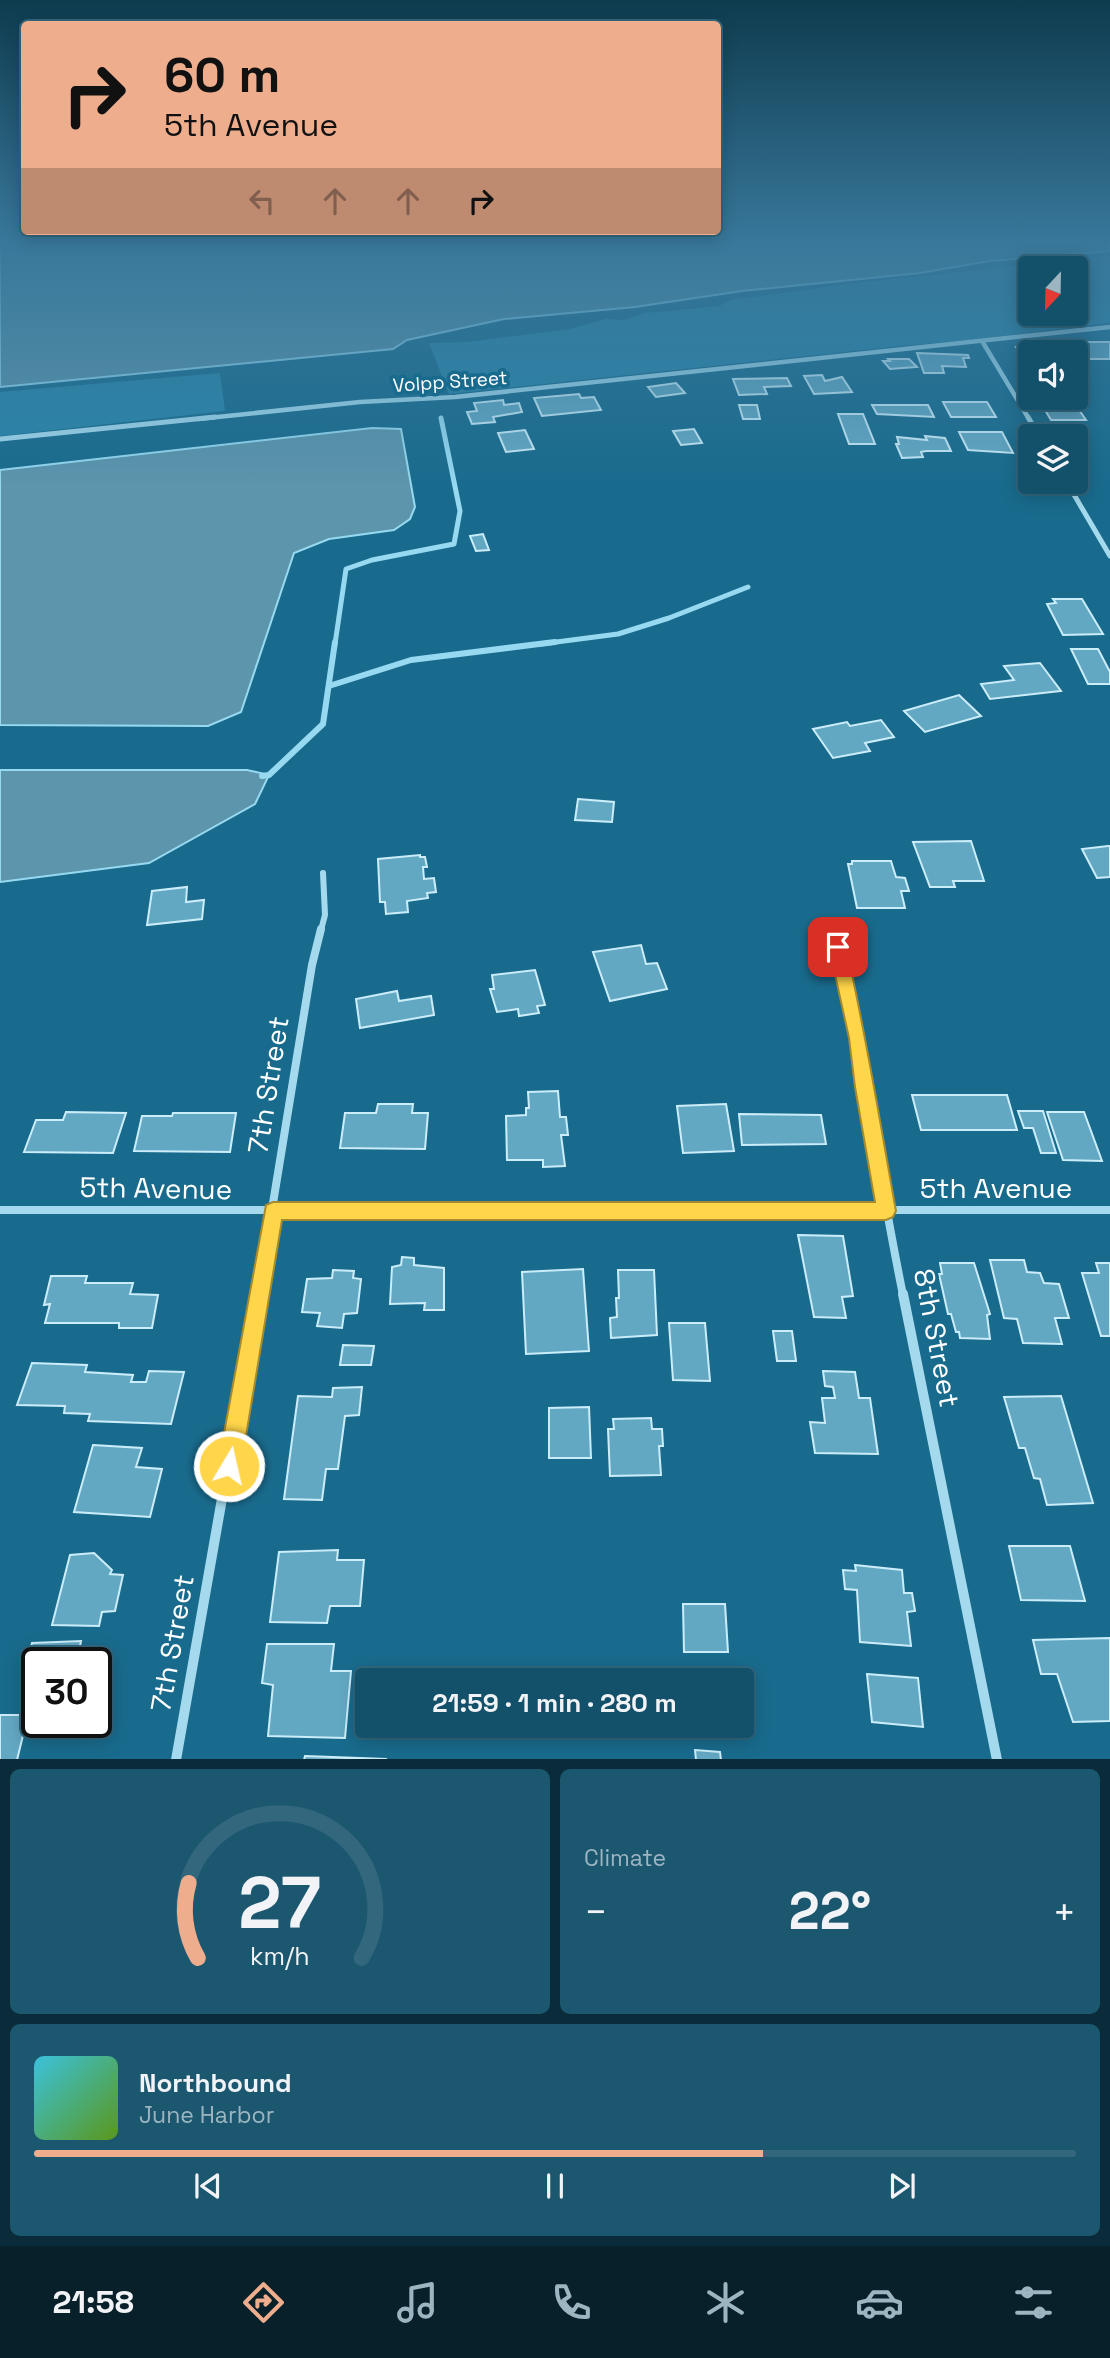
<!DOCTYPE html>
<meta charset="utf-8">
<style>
:root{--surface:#13506a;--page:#1c5770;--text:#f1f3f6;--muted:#9db5c1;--line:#32677e;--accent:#eead8d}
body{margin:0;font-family:"Space Grotesk",sans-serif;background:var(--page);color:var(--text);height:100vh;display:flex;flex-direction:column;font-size:26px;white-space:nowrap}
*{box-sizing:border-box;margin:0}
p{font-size:23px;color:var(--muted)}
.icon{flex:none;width:38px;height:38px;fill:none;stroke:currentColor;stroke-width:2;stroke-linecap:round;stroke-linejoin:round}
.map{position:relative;height:1759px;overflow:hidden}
.panel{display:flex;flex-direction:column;gap:10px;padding:10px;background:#0a2c3a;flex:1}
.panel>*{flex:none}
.banner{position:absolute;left:21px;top:21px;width:700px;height:214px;border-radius:7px;box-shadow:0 4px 18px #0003,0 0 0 2px var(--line);background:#eead8d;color:#111;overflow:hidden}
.needle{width:46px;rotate:202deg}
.buttons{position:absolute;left:1018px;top:256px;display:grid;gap:14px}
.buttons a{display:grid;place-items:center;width:70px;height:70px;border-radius:7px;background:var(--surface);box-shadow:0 4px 18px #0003,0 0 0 2px var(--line);font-size:35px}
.speed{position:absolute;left:21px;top:1647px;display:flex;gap:14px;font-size:35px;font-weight:700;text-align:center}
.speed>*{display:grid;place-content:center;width:91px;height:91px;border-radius:50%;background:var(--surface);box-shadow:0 4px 18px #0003,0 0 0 2px var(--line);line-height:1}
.speed .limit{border:4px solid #111;border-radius:10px;background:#fff;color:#111}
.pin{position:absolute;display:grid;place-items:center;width:60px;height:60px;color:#fff;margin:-30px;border-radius:14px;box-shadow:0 4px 10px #0006}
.me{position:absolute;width:77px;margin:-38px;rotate:9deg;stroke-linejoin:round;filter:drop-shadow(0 0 5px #0008)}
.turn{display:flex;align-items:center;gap:24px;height:147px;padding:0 28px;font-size:32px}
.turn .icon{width:91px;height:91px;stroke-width:2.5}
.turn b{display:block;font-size:49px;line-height:60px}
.lanes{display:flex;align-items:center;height:66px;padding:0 28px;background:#0003;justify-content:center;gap:35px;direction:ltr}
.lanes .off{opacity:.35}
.big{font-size:52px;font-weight:600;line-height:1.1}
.panel .card{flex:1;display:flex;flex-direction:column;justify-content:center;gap:10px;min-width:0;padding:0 24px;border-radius:10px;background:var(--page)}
.panel .dial{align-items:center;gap:0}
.dial svg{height:182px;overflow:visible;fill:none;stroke:var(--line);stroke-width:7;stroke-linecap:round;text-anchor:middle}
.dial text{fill:var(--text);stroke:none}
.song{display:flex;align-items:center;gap:21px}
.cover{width:84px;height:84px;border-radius:10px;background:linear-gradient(135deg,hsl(190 70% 55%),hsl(90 70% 35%))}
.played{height:7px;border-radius:4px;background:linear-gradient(90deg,var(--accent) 70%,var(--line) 70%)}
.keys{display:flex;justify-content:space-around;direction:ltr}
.heat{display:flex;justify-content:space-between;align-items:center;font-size:38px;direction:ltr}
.panel .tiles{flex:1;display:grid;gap:10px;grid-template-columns:1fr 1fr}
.card:last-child{grid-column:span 2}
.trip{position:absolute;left:355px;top:1668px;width:399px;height:70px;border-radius:7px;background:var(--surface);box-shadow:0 4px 18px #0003,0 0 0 2px var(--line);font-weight:600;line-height:70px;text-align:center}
.dock{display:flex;height:112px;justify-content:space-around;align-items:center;background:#08202a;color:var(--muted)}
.dock .icon{width:49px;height:49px}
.dock .active{color:var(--accent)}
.dock b{font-size:32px;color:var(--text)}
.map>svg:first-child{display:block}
.green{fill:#2985a9;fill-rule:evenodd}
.water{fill:#5c95ac;stroke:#97d9f1;stroke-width:2}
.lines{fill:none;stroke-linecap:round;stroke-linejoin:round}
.stream-far1{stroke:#97d9f1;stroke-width:5}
.stream{stroke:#97d9f1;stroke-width:6}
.building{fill:#63a8c3;stroke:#cbedfa;stroke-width:2}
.street-far4{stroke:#a5daee;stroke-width:4.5}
.street-far3{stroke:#a5daee;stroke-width:5}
.street-far2{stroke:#a5daee;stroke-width:6}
.street-far1{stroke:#a5daee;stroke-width:8}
.street{stroke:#a5daee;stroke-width:10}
.route{fill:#ffd54a;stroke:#a68a30;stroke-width:2}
.labels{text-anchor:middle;stroke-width:7;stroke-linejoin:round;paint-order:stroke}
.far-street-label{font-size:19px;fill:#fff;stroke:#196b8d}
.near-street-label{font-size:28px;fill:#fff;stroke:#196b8d}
</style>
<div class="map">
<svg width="1110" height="1760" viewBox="0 0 1110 1760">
<rect width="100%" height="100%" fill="#196b8d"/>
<!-- green -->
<g class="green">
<path d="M1110 256V323C1040 331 971 341 900 346L449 394 429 343 467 342 570 329 606 319 624 320 644 313 719 306 732 300 864 282ZM1031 268H1076V313H1031Z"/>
<polygon points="220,373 225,411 0,436 0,392"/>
</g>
<!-- water -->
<g class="water">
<polygon points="0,241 1110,241 1110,251 990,261 920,273 742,291 635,307 504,319 407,340 393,349 0,387"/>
<polygon points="372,428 401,429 415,507 410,519 394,530 329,539 294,553 241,712 208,726 0,725 0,470"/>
<polygon points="0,770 247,770 269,775 255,804 149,863 0,882"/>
</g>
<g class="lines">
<!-- stream-far1 -->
<g class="stream-far1">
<polyline points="335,644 346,569 372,560 454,544 460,511 441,418"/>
<polyline points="541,644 618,634 669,618 748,587"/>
</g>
<!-- stream -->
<g class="stream">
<polyline points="329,686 411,660 555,642"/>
<polyline points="262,776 269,775 323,724 335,642"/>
</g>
</g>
<!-- building -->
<g class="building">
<polygon points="1048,340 1065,340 1072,349 1054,349"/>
<polygon points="1079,342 1110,342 1110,359 1090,359"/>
<polygon points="1016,347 1051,347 1055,352 1031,352 1031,358 1028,353 1020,354"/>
<polygon points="917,353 968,355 969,358 963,358 966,367 942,366 944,373 924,373"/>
<polygon points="888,359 909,359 917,367 890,369 883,361 890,361"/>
<polygon points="822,375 825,381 842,377 852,392 814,394 804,376"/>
<polygon points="787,378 791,386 764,387 767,394 739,395 733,379"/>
<polygon points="676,383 685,393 656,397 648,387"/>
<polygon points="579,394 581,398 594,397 601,410 542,416 534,398"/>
<polygon points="503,400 504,405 519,403 522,412 493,417 495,422 472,424 467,412 477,411 474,403"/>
<polygon points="1073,401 1086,420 1051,420 1045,410 1051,410 1046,402"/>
<polygon points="943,402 987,402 996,417 951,417"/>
<polygon points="739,405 757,405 760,419 743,419"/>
<polygon points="872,405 928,405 934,417 877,414"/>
<polygon points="838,414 863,414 875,444 849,444"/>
<polygon points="694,429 702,443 681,445 673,431"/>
<polygon points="525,430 534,449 506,452 498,433"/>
<polygon points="959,432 1002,432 1013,453 968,450"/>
<polygon points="925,436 945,438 951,451 926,451 921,452 923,457 902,458 896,444 899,444 897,437 927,440"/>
<polygon points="483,534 489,550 476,551 470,536"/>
<polygon points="1053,599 1082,599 1103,634 1063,635 1047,604 1056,603"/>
<polygon points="1071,649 1098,649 1110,672 1110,684 1088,684"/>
<polygon points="1040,663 1061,691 990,699 981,684 1014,680 1004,666"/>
<polygon points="959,695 981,716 925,732 904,711"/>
<polygon points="881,720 894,737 865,743 870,751 833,758 813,729 847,722 850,726"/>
<polygon points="578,799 614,802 612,822 575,820"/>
<polygon points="971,841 984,881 953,881 955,887 930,887 913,842"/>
<polygon points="1108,846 1110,846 1110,877 1097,878 1082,849"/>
<polygon points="420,855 420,857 425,857 427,867 423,867 424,879 434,878 436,892 427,893 428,898 407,901 408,912 386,914 385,902 380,902 378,859"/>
<polygon points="852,861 891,861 896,877 905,878 909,891 901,891 905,908 857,908 848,864 852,864"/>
<polygon points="187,887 186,902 204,900 202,919 147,925 152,891"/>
<polygon points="641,945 646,964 657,963 667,989 610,1001 593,952"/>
<polygon points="535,970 545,1005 537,1006 539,1013 519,1016 518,1009 497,1012 490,989 494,989 492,975"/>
<polygon points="397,991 399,1001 431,996 434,1015 360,1028 356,999"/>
<polygon points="558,1091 560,1117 566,1117 568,1135 561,1135 565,1166 543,1167 543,1160 507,1160 506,1116 526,1115 526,1108 529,1108 528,1092"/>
<polygon points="912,1095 1007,1095 1017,1130 921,1130"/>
<polygon points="378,1104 413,1104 412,1113 428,1113 425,1149 340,1148 345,1113 376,1113"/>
<polygon points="726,1104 734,1151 683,1153 677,1106"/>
<polygon points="1018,1111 1043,1111 1056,1153 1041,1153 1033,1128 1024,1128"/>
<polygon points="66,1112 126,1113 113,1153 24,1152 36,1120 63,1120"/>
<polygon points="1047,1112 1084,1112 1102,1161 1063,1160"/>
<polygon points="173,1113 236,1113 230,1152 134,1151 142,1116 172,1116"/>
<polygon points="739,1114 821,1115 826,1144 742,1145"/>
<polygon points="798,1235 843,1236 853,1296 842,1297 846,1318 814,1317"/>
<polygon points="402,1257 414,1258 414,1265 444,1268 444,1310 424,1310 425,1303 390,1304 392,1267 401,1265"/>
<polygon points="990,1260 1024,1260 1027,1272 1040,1273 1044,1283 1059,1284 1069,1318 1055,1318 1062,1344 1023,1343 1017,1319 1004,1318"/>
<polygon points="940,1263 974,1263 990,1314 987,1315 990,1339 960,1338 959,1332 956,1332 951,1314 948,1314 939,1274 942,1274"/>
<polygon points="1096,1263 1110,1263 1110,1336 1101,1336 1082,1273 1099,1273"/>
<polygon points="583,1269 589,1351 526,1354 522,1272"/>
<polygon points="333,1270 354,1271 353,1278 361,1279 357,1313 344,1314 342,1328 317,1326 320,1313 302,1312 307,1279 332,1278"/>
<polygon points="618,1270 654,1270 657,1335 611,1338 610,1318 617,1317 616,1298 619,1298"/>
<polygon points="51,1276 87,1276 85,1283 133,1283 130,1294 158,1295 152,1328 119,1328 119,1323 45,1323 50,1304 44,1305"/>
<polygon points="669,1323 705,1323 710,1381 673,1380"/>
<polygon points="773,1331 792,1331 796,1361 777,1361"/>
<polygon points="343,1345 374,1346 371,1365 340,1365"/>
<polygon points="32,1363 87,1365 85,1372 133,1375 131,1382 146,1382 149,1371 184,1372 171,1424 88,1421 90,1414 64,1413 65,1406 17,1405"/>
<polygon points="823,1371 855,1372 859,1398 870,1398 878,1454 815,1453 810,1422 825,1423 822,1398 835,1398 833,1387 825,1386"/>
<polygon points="362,1387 359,1415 345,1416 338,1469 326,1469 322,1500 284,1499 298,1396 332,1397 333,1388"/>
<polygon points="1061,1396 1093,1503 1047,1505 1040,1479 1034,1478 1025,1448 1019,1448 1004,1397"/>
<polygon points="589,1407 591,1458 549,1458 549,1408"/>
<polygon points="651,1418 652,1429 662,1429 663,1446 659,1446 661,1475 610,1476 608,1429 614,1429 613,1419"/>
<polygon points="93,1445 142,1448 136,1467 162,1469 150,1517 74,1512"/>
<polygon points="1009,1546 1070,1546 1085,1601 1021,1600"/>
<polygon points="338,1550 337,1560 364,1560 360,1606 330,1606 327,1623 270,1622 279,1552"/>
<polygon points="94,1553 112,1570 110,1574 123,1575 115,1611 102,1612 99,1626 52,1625 70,1555"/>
<polygon points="855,1565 902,1570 904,1593 912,1593 915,1611 907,1612 911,1646 860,1642 857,1590 845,1589 843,1570 856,1571"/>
<polygon points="683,1604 725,1604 728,1652 684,1652"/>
<polygon points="1110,1638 1110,1721 1073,1722 1057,1674 1041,1674 1033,1640"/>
<polygon points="81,1641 77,1662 37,1662 37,1688 22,1689 32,1643"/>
<polygon points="267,1644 334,1644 331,1671 351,1671 345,1738 268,1736 273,1685 262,1683"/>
<polygon points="670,1670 691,1671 692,1680 670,1680"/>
<polygon points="867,1674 918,1678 923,1727 872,1722"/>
<polygon points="0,1715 28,1715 17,1760 0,1760"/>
<polygon points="695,1750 720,1752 721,1760 696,1760"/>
<polygon points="305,1756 387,1759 304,1760"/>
</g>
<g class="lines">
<!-- street-far4 -->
<g class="street-far4">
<polyline points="982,341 1029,419"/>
<polyline points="198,419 360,402 455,397 1110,327"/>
</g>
<!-- street-far3 -->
<g class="street-far3">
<polyline points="1028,417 1039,436"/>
<polyline points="0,439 215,417"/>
<polyline points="1066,481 1110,556"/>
</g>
<!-- street-far2 -->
<g class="street-far2">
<polyline points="833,925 834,930"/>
<polyline points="321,930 325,915 323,873"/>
</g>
<!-- street-far1 -->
<g class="street-far1">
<path d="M834 929C861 1050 878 1173 903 1295"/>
<polyline points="0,1210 1110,1210"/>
<polyline points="258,1295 312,965 321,929"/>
</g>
<!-- street -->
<g class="street">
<polyline points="903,1294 997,1760"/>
<polyline points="176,1760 258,1294"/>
</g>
</g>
<!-- sky -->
<linearGradient id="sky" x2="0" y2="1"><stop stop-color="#0e3b4e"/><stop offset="0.49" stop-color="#38779a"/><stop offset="1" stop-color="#38779a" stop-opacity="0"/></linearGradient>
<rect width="1110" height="487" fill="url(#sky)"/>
<!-- route -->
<path class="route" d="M838 940 846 947C866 1034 880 1122 896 1211L893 1217 886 1220H282L241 1466 237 1475 229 1478 221 1475 218 1466 266 1205 273 1202H875L855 1087 849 1038 829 947Z"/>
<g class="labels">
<!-- far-street labels -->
<g class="far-street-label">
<text transform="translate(450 381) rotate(-4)" y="7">Volpp Street</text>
</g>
<!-- near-street labels -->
<g class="near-street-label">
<text transform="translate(268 1085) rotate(-81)" y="10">7th Street</text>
<text transform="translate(156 1188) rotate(1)" y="10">5th Avenue</text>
<text x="996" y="1198">5th Avenue</text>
<text transform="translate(937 1338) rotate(79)" y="10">8th Street</text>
<text transform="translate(172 1643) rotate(-80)" y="10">7th Street</text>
</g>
</g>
</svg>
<div class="buttons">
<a><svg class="needle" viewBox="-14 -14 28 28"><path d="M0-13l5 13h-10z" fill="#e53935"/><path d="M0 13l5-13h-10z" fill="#9db5c1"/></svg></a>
<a><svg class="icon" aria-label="sound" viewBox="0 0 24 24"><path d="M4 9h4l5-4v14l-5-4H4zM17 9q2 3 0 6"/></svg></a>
<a><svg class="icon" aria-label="layers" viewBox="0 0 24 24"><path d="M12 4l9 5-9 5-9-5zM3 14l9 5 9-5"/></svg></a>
</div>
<div class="speed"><div class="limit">30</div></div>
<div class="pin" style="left:838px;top:947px;background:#d93025"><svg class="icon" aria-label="arrive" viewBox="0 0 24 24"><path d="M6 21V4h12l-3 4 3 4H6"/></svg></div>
<svg class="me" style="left:229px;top:1466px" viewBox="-20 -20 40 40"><circle r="17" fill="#ffd54a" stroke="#fff" stroke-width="3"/><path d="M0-11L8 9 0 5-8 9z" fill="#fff"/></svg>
<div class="trip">21:59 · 1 min · 280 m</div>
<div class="banner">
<div class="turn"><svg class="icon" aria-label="right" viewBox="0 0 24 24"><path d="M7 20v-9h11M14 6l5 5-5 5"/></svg><div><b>60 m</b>5th Avenue</div></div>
<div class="lanes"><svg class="icon off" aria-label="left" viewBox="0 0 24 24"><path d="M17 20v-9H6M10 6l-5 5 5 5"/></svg><svg class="icon off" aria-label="ahead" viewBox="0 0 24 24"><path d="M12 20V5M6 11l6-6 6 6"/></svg><svg class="icon off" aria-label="ahead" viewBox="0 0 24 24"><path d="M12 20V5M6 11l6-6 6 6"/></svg><svg class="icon" aria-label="right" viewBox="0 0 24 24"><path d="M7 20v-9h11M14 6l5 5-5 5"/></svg></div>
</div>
</div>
<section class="panel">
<div class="tiles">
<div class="card dial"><svg viewBox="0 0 100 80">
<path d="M14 69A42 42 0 1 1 86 69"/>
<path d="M14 69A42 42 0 0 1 10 36" stroke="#eead8d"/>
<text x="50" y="56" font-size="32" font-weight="700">27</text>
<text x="50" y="72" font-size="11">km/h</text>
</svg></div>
<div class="card"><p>Climate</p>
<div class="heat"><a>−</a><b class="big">22°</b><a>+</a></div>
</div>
<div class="card">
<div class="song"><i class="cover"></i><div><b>Northbound</b><p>June Harbor</p></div></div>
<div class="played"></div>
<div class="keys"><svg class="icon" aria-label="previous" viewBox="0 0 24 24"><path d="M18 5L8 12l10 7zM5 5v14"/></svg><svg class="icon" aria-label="pause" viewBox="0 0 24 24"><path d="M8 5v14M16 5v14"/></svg><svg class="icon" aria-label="next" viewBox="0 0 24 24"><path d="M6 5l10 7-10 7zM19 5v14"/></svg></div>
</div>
</div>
</section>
<nav class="dock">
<b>21:58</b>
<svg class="icon active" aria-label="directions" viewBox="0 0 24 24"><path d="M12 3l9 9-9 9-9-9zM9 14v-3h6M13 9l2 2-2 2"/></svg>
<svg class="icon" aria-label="music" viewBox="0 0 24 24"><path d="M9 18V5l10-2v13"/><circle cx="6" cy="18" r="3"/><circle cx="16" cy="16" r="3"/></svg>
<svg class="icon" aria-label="phone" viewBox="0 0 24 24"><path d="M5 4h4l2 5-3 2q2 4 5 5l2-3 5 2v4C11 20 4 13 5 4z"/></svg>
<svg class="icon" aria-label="climate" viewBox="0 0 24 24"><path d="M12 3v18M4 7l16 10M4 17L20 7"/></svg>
<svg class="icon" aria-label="car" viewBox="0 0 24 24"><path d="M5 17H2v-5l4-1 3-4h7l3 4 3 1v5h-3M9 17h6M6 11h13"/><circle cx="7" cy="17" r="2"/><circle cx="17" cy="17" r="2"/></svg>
<svg class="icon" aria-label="filters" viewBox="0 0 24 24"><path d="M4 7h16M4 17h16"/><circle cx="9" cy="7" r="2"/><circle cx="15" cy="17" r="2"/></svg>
</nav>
